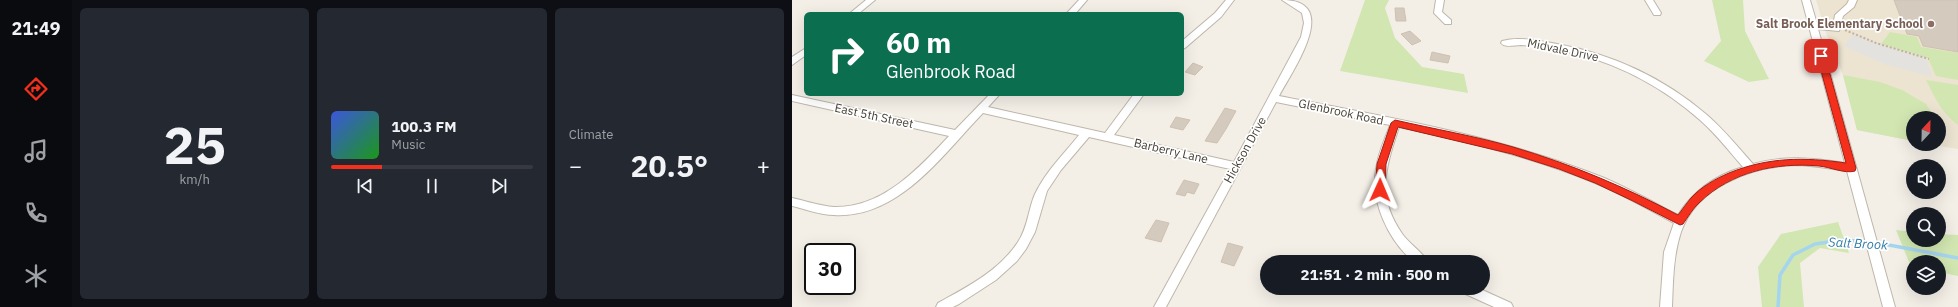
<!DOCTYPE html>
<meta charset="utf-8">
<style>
:root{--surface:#171b24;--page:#242831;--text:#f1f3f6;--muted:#9ea1a6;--line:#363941;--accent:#f4301d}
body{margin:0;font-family:"IBM Plex Sans",sans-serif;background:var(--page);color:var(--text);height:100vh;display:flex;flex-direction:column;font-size:15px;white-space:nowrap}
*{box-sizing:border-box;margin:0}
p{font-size:13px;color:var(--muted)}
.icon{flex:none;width:22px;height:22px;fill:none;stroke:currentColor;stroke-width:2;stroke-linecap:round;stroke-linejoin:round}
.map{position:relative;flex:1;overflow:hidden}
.panel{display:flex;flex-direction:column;gap:8px;padding:8px;background:#0d0f14;width:720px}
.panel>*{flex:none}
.banner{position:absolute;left:12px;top:12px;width:380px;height:84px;border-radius:6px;box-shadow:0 4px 16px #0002;background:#0b6e4f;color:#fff;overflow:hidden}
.needle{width:26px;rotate:22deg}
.tools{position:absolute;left:1114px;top:111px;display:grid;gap:8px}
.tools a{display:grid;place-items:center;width:40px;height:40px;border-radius:50%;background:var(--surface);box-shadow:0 4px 16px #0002;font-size:20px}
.speed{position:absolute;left:12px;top:243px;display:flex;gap:8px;font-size:20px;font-weight:700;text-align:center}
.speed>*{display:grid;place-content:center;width:52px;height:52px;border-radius:50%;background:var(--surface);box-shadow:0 4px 16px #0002;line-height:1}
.speed .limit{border:2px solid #111;border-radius:6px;background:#fff;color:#111}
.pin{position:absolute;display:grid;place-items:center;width:34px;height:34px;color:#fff;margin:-17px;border-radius:8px;box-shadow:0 2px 6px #0006}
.me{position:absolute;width:44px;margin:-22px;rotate:1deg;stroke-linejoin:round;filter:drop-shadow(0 0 3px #0008)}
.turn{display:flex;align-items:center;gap:14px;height:84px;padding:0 16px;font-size:18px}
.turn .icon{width:52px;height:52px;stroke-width:2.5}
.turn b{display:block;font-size:28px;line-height:34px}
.big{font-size:30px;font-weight:700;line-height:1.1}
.panel .tile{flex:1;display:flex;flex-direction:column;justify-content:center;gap:6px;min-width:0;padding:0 14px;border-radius:6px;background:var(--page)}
.panel .dial{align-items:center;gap:0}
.dial b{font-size:52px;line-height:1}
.song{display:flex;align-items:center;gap:12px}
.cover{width:48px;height:48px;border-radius:6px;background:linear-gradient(135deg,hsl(230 70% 55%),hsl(120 70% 35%))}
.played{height:4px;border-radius:2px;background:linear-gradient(90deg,var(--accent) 25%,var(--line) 25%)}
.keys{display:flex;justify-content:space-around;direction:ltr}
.heat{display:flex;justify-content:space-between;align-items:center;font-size:22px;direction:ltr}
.panel .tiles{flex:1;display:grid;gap:8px;grid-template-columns:repeat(3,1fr)}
.trip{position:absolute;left:468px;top:255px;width:230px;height:40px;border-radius:20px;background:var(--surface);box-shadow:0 4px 16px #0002;font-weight:700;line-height:40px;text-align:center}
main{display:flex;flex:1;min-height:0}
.tabs{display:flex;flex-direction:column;width:72px;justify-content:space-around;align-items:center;background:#090b0e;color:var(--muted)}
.tabs .icon{width:28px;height:28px}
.tabs .current{color:var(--accent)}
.tabs b{font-size:18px;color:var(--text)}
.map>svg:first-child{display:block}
.education{fill:#ece3d1}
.green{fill:#d1e6b1}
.parking{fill:#e4e2df}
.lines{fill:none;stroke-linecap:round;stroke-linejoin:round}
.stream{stroke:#a5d5ee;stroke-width:3.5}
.building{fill:#d4cabd;stroke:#cfc1b0}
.minor-casing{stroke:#beb6aa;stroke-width:2}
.path{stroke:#c0b19b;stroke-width:2;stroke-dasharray:2 2;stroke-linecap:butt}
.minor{fill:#fff;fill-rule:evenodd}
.route{fill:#f4301d;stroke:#9f1f13}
.education-dot{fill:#8d6e63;stroke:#fff;stroke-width:1.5}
.labels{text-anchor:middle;stroke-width:3.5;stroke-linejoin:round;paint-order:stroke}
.education-label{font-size:12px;font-weight:bold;fill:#785e54;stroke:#fff;text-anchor:end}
.street-label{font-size:12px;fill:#463f36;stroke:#fff}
.water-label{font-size:13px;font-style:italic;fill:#307ca7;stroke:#fff}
</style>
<main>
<nav class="tabs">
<b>21:49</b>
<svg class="icon current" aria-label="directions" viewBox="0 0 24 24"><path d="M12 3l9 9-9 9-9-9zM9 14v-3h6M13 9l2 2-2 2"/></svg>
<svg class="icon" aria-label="music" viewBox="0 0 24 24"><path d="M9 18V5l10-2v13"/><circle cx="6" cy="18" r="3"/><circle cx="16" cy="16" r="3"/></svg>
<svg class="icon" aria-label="phone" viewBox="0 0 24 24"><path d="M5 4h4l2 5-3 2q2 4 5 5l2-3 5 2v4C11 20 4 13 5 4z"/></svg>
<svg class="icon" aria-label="climate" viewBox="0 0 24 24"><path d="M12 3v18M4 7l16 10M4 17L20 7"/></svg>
</nav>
<section class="panel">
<div class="tiles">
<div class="tile dial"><b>25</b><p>km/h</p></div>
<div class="tile">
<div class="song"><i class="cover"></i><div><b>100.3 FM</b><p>Music</p></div></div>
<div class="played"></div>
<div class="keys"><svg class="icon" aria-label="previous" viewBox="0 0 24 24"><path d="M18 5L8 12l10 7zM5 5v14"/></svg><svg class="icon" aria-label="pause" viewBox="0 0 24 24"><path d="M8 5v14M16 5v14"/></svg><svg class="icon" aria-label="next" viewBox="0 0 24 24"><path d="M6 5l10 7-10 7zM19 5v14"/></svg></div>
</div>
<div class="tile"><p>Climate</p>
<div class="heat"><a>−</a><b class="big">20.5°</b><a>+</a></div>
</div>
</div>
</section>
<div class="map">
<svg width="1166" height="307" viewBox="0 0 1166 307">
<rect width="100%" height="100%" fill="#f3efe7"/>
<!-- education -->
<polygon class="education" points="1024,0 1166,0 1166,149 1136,144 1147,144 1147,118 1121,118 1121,141 1065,130 1051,75 1034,33"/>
<!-- green -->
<g class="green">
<polygon points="573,0 597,0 593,8 603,38 630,67 672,74 676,93 548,71"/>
<polygon points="920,0 951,0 953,31 977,79 957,82 912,61 929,41"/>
<polygon points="1098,32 1125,37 1129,47 1166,53 1166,80 1144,76 1136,58 1089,44"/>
<polygon points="1051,75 1088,82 1110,90 1134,104 1143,118 1121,118 1121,141 1065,130"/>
<path d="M1134 80 1166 85V125C1150 113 1143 98 1134 80Z"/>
<polygon points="1046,222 1057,253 1028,248 1008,263 1012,307 970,307 966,267 989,234"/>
<polygon points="1104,230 1121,232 1121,240 1147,240 1147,234 1166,235 1166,276 1147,272 1147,262 1121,262 1121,267 1119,267"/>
</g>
<!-- parking -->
<polygon class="parking" points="1062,34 1084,43 1134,58 1140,77 1092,64 1052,46"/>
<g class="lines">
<!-- stream -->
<polyline class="stream" points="986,307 988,275 1001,255 1023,244 1050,240 1081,242 1166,258"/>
</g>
<!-- building -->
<g class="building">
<polygon points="1102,0 1166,0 1166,52 1131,46 1127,36 1115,34"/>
<polygon points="603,8 612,8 614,21 604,21"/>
<polygon points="618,31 629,41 620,45 609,34"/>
<polygon points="640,52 658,56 656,63 638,60"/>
<polygon points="401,63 411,67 403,75 393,72"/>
<polygon points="433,108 444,111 434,129 425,143 413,141"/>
<polygon points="384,117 398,120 391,130 378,127"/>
<polygon points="392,180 407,184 402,194 395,192 393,196 384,194"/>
<polygon points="364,220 377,223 369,242 353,238"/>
<polygon points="436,243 451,247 442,266 429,262"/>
</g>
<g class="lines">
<!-- minor casing -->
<g class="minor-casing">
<g id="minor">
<polygon points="74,0 83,0 66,14 57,14"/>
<polygon points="287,0 295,0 283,14 274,14"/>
<polygon points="434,0 442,0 429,17 393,48 390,49 390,41 423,13"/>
<path d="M490 0C551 0 500 71 487 96 596 117 707 136 810 177 836 188 861 202 886 215 901 191 924 175 951 167 937 151 924 134 908 120 873 89 831 66 786 54 767 50 748 46 729 45 722 45 713 48 709 43L710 41C727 36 747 41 765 44 820 54 872 78 915 115 932 130 946 147 961 164 991 155 1022 158 1053 163L1010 0H1018L1025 24 1041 26 1043 15 1055 4 1057 0H1065L1062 7 1051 16 1047 31 1026 29 1103 307H1091L1055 171C1038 169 1021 165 1004 165 959 167 905 186 889 232 881 256 881 282 880 307H868L872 252 882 223C856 209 830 194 803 183 740 157 673 141 607 127 594 167 583 196 611 235 617 243 633 255 636 262H622C597 241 578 202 584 169 586 153 593 139 598 125L484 102 374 307H362L438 169 297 137 269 170 255 191 243 232 234 249 225 261 204 280 167 304 161 307H144L146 303C175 287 207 271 226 242 236 227 236 210 243 194 254 171 272 154 287 135L191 113C151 154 107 219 42 215 28 215 14 209 0 206V198C14 201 28 206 42 207 91 208 127 168 157 136L0 101V95L163 130 198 94H208L196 107 313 133 342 94H352L322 135 442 162 509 37 512 23 510 13Z"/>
<polygon points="644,0 652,0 650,12 659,20 659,24 653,24 642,13"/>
<polygon points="853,0 861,0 869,13 868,15 862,15"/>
<polygon points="14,48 14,55 0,65 0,57"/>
<polygon points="667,288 686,288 719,303 721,307 702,307 669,292"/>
</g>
</g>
<!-- path -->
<polyline class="path" points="1053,30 1084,43 1137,59"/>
<!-- minor -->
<use href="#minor" class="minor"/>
</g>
<!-- route -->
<path class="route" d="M1029 53 1033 56 1064 168 1063 171C1053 174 1038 167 1027 166 984 162 939 172 908 202 901 208 896 217 891 224L888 225 841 201 803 183 767 169 720 154 606 127 594 164 593 190 588 194 583 190 585 164 599 123 603 120C642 129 683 136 721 147 779 164 833 187 886 215 890 210 894 204 899 198 909 187 923 179 937 173 976 157 1012 157 1054 163L1025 56Z"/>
<!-- markers -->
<circle class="education-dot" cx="1139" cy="24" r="4"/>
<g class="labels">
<!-- education labels -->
<g class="education-label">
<text x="1131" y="28">Salt Brook Elementary School</text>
</g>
<!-- street labels -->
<g class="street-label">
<text transform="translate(771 50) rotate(12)" y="4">Midvale Drive</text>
<text transform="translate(549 112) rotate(12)" y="4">Glenbrook Road</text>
<text transform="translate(82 116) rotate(12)" y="4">East 5th Street</text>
<text transform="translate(453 150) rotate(-61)" y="4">Hickson Drive</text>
<text transform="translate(379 151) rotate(13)" y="4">Barberry Lane</text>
</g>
<!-- water labels -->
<g class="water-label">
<text transform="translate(1066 243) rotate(3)" y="5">Salt Brook</text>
</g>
</g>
</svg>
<div class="tools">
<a><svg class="needle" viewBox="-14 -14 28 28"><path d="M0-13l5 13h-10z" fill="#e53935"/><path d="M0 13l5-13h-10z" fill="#9ea1a6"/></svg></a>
<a><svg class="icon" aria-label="sound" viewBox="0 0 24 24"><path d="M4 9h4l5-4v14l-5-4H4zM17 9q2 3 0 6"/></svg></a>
<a><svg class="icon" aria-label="search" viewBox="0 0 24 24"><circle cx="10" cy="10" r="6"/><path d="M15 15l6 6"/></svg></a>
<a><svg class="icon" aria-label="layers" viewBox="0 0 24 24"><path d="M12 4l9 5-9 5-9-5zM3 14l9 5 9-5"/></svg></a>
</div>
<div class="speed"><div class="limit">30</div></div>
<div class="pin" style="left:1029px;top:56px;background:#d93025"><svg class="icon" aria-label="arrive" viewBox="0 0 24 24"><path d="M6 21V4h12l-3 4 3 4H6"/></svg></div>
<svg class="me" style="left:588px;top:190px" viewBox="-20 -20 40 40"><path d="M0-17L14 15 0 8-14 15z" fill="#f4301d" stroke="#fff" stroke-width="4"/></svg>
<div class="trip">21:51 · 2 min · 500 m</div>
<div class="banner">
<div class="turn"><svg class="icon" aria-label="right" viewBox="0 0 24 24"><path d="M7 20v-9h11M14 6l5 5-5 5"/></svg><div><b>60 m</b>Glenbrook Road</div></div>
</div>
</div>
</main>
